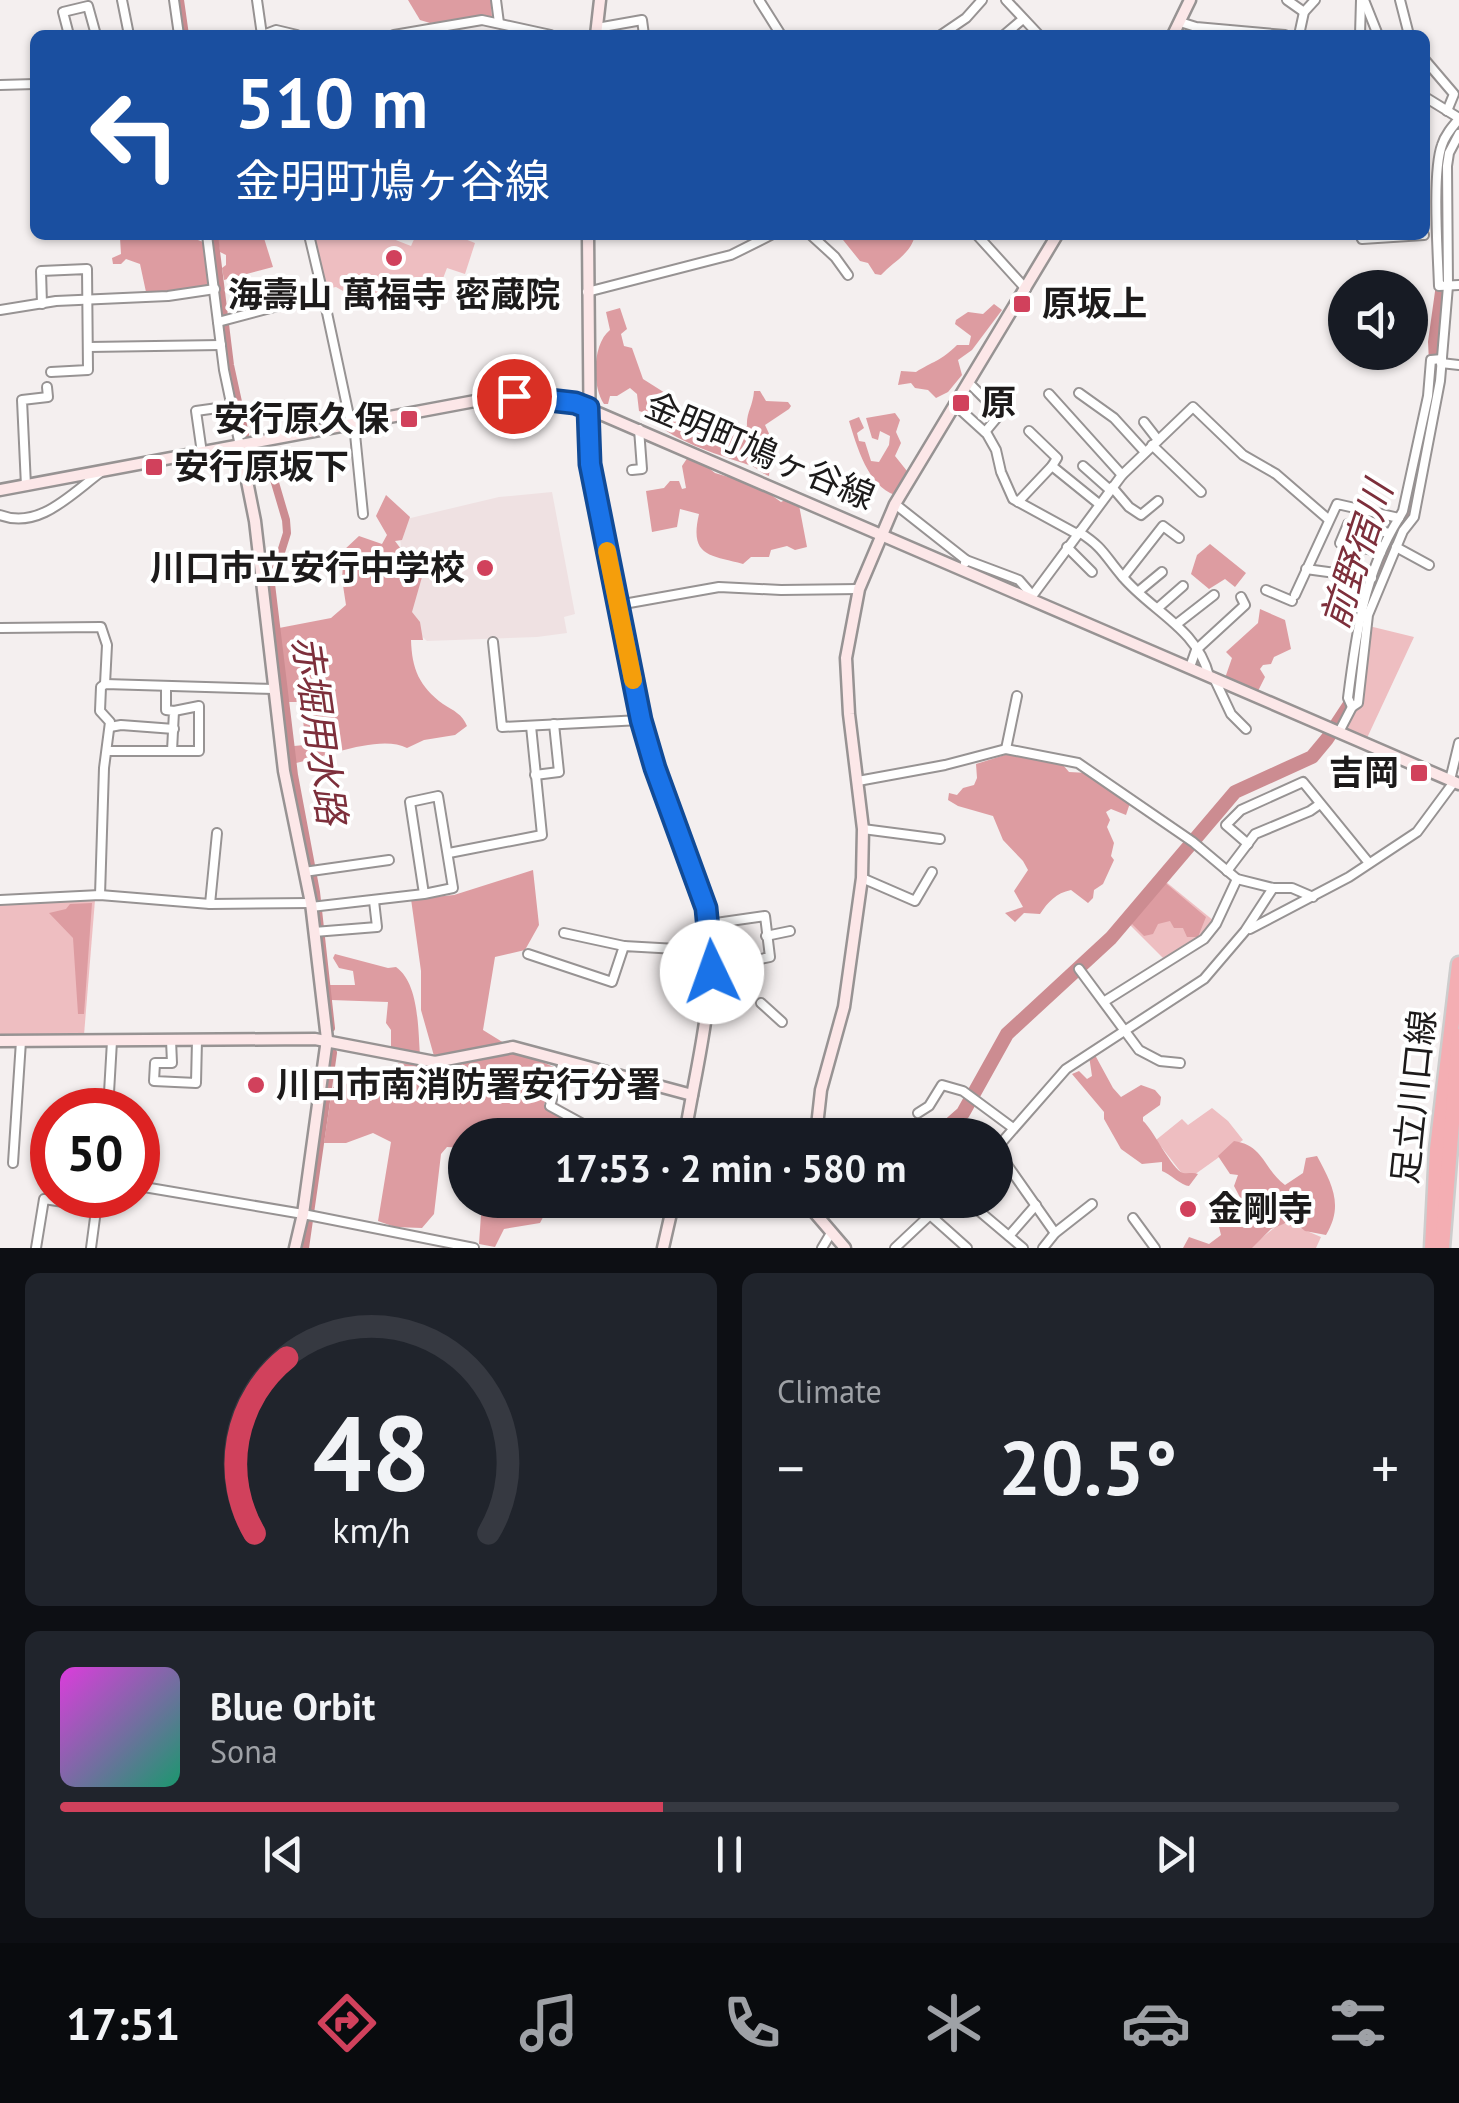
<!DOCTYPE html>
<meta charset="utf-8">
<style>
:root{--surface:#171b24;--page:#20242c;--text:#f1f3f6;--muted:#9ea1a6;--line:#363941;--accent:#d1415c}
body{margin:0;font-family:"PT Sans","Noto Sans JP",sans-serif;background:var(--page);color:var(--text);height:100vh;display:flex;flex-direction:column;font-size:38px;white-space:nowrap}
*{box-sizing:border-box;margin:0}
p{font-size:32px;color:var(--muted)}
.icon{flex:none;width:55px;height:55px;fill:none;stroke:currentColor;stroke-width:2;stroke-linecap:round;stroke-linejoin:round}
.map{position:relative;height:1248px;overflow:hidden}
.details{display:flex;flex-direction:column;gap:25px;padding:25px;background:#0d0f14;flex:1}
.details>*{flex:none}
.banner{position:absolute;left:30px;top:30px;width:1400px;height:210px;border-radius:15px;box-shadow:0 2px 8px #0004;background:#1a4fa0;color:#fff;overflow:hidden}
.controls{position:absolute;left:1328px;top:270px;display:grid;gap:20px}
.controls a{display:grid;place-items:center;width:100px;height:100px;border-radius:50%;background:var(--surface);box-shadow:0 2px 8px #0004;font-size:50px}
.speed{position:absolute;left:30px;top:1088px;display:flex;gap:20px;font-size:50px;font-weight:700;text-align:center}
.speed>*{display:grid;place-content:center;width:130px;height:130px;border-radius:50%;background:var(--surface);box-shadow:0 2px 8px #0004;line-height:1}
.speed .limit{border:15px solid #d22;background:#fff;color:#111}
.pin{position:absolute;display:grid;place-items:center;width:85px;height:85px;color:#fff;margin:-42px;border:5px solid #fff;border-radius:50%;box-shadow:0 2px 10px #0007}
.me{position:absolute;width:110px;margin:-55px;rotate:357deg;stroke-linejoin:round;filter:drop-shadow(0 0 8px #0008)}
.turn{display:flex;align-items:center;gap:35px;height:210px;padding:0 40px;font-size:45px}
.turn .icon{width:130px;height:130px;stroke-width:2.5}
.turn b{display:block;font-size:70px;line-height:85px}
.big{font-size:75px;font-weight:800;line-height:1.1}
.details .widget{flex:1;display:flex;flex-direction:column;justify-content:center;gap:15px;min-width:0;padding:0 35px;border-radius:15px;background:var(--page)}
.details .dial{align-items:center;gap:0}
.dial svg{height:260px;overflow:visible;fill:none;stroke:var(--line);stroke-width:7;stroke-linecap:round;text-anchor:middle}
.dial text{fill:var(--text);stroke:none}
.song{display:flex;align-items:center;gap:30px}
.cover{width:120px;height:120px;border-radius:15px;background:linear-gradient(135deg,hsl(300 70% 55%),hsl(160 70% 35%))}
.played{height:10px;border-radius:5px;background:linear-gradient(90deg,var(--accent) 45%,var(--line) 45%)}
.keys{display:flex;justify-content:space-around;direction:ltr}
.heat{display:flex;justify-content:space-between;align-items:center;font-size:55px;direction:ltr}
.details .tiles{flex:1;display:grid;gap:25px;grid-template-columns:1fr 1fr}
.widget:last-child{grid-column:span 2}
.trip{position:absolute;left:448px;top:1118px;width:565px;height:100px;border-radius:50px;background:var(--surface);box-shadow:0 2px 8px #0004;font-weight:800;line-height:100px;text-align:center}
.tabs{display:flex;height:160px;justify-content:space-around;align-items:center;background:#090b0e;color:var(--muted)}
.tabs .icon{width:70px;height:70px}
.tabs .selected{color:var(--accent)}
.tabs b{font-size:45px;color:var(--text)}
.map>svg:first-child{display:block}
.built{fill:#efe1e2}
.green{fill:#eebec1}
.forest{fill:#dd9ca1}
.lines{fill:none;stroke-linecap:round;stroke-linejoin:round}
.stream{stroke:#cc8c91;stroke-width:2.5}
.canal{stroke:#cc8c91;stroke-width:8}
.river{stroke:#cc8c91;stroke-width:14}
.street-casing{stroke:#979393;stroke-width:12}
.secondary-casing{stroke:#979393;stroke-width:15}
.highway-casing{stroke:#cdcdcd;stroke-width:19}
.street{stroke:#fff;stroke-width:8}
.secondary{stroke:#fce7e8;stroke-width:10}
.highway{stroke:#f4aeb3;stroke-width:14}
.route-casing{stroke:#114b97;stroke-width:25}
.route{stroke:#1a73e8;stroke-width:18}
.slow{stroke:#f59e0b;stroke-width:18}
.poi-dot{fill:#d1415c;stroke:#fff;stroke-width:4}
.labels{text-anchor:middle;stroke-width:8;stroke-linejoin:round;paint-order:stroke}
.poi-label{font-size:35px;font-weight:bold;fill:#1d1b1b;stroke:#fff;text-anchor:start}
.street-label{font-size:35px;fill:#1d1b1b;stroke:#fff}
.water-label{font-size:38px;font-style:italic;fill:#7d2f3b;stroke:#fff}
</style>
<div class="map">
<svg width="1459" height="1248" viewBox="0 0 1459 1248">
<rect width="100%" height="100%" fill="#f4efef"/>
<!-- built -->
<polygon class="built" points="552,492 575,614 564,617 567,633 537,637 427,641 410,625 398,521 499,497"/>
<!-- green -->
<g class="green">
<polygon points="312,235 383,235 411,246 416,235 455,235 475,243 465,274 447,268 442,281 392,293 381,290 378,296 362,297 364,291 348,284 343,291 336,287 325,289"/>
<polygon points="1369,626 1414,637 1367,738 1347,728 1361,701"/>
<polygon points="1160,877 1214,921 1203,935 1166,961 1126,921"/>
<polygon points="95,900 84,1035 0,1037 0,902"/>
<polygon points="1212,1108 1228,1121 1243,1140 1187,1180 1156,1140 1182,1119 1188,1125"/>
<polygon points="1288,1223 1321,1237 1316,1248 1249,1248 1278,1225"/>
</g>
<!-- forest -->
<g class="forest">
<polygon points="408,0 491,0 492,17 430,23 420,20"/>
<path d="M112 235H193V238L203 242 209 286C187 289 169 293 146 292L140 264 126 259 121 264H113L112 258 121 254 120 238Z"/>
<polygon points="217,235 263,235 273,267 224,280 222,268 226,265 226,255 220,252"/>
<path d="M839 235H915C911 254 894 261 881 275L875 274 868 263 860 261Z"/>
<path d="M994 304 1002 310 972 350 958 360 962 375 948 392 936 398 928 390 915 388 911 383 898 385 901 371 916 372C933 361 940 362 957 345H969L971 336 955 324 956 320 968 312 983 314Z"/>
<path d="M620 308 627 329 621 334 624 346 632 348 643 379 673 398 695 427 733 436 738 430 747 426C746 413 753 406 754 391H760L766 401 788 402 791 406 789 409 765 425 772 440 769 476C760 473 757 467 749 465 726 457 660 438 652 415L639 411 637 394 630 388 617 396H610L608 404H604C591 385 593 343 610 330L606 312Z"/>
<path d="M895 413 900 420 896 432 901 443 895 456 907 471 895 495C868 486 857 447 849 421L859 417 864 428 857 433 859 441 865 442 871 461 879 462 889 445 890 436 880 431 878 440 872 438 866 418Z"/>
<path d="M688 457 700 461 715 473 759 486 781 502 785 500 799 505 807 547 795 550 787 546 771 550 769 557H751L743 564C710 555 689 557 699 514L680 509 677 527 652 532 646 491 664 488 670 481H679L682 489 686 488 682 466Z"/>
<path d="M386 495 410 517 402 540 395 541 401 549 400 557 422 577 412 612 420 622 423 640H411C412 669 419 686 443 704 454 711 462 714 467 726L455 735 424 740 407 748C380 734 325 757 296 763L292 752 294 746 315 744 316 736 304 729 301 702H285L279 628 331 618 346 605 342 579 344 550 359 536 382 544 387 535 376 516Z"/>
<polygon points="1210,544 1246,573 1235,587 1225,579 1209,589 1191,574 1197,555"/>
<polygon points="1260,609 1285,620 1291,649 1274,657 1271,664 1263,665 1260,669 1265,677 1258,691 1225,678 1232,658 1226,652 1258,623"/>
<path d="M1008 754 1063 765 1069 772 1088 773 1130 803 1126 815 1111 809 1106 812 1110 820 1107 827 1114 843 1111 856 1114 860 1103 884 1094 890 1093 898 1088 903 1071 890C1056 893 1048 902 1040 914L1024 913 1015 922 1005 913 1023 907 1014 891 1028 870 1023 861 1003 840 993 816 958 806 948 800 949 793 957 795 963 788 974 785 977 778 976 764Z"/>
<polygon points="533,870 539,925 525,950 495,957 483,1030 504,1043 455,1055 434,1056 421,1010 421,971 411,899 454,895"/>
<polygon points="1162,880 1206,917 1198,937 1187,937 1183,928 1174,928 1170,921 1158,924 1153,934 1144,936 1128,920"/>
<polygon points="92,903 84,1014 78,1014 73,938 49,913 66,909 70,904"/>
<path d="M335 954 388 968 396 967C419 983 418 1029 420 1055L391 1048V1030L386 1023 388 1002 331 1000 329 985H355L353 971 339 968 333 958Z"/>
<polygon points="505,1052 521,1053 554,1067 554,1079 544,1105 575,1124 573,1133 561,1135 558,1130 549,1132 549,1135 465,1135 465,1148 447,1147 441,1154 434,1214 422,1228 395,1227 378,1221 391,1142 373,1133 346,1143 324,1143 332,1089 337,1083 350,1084 353,1098 371,1101 380,1092 392,1090 398,1063 448,1066"/>
<path d="M1095 1055 1113 1088 1121 1097 1141 1085 1155 1090 1161 1097 1160 1105 1143 1117V1121C1153 1129 1172 1170 1183 1173 1188 1174 1193 1172 1198 1174L1189 1186C1182 1186 1170 1174 1162 1171V1162L1142 1164 1121 1149 1104 1119V1112L1072 1074 1079 1071 1087 1079 1092 1076 1089 1056Z"/>
<path d="M1234 1141C1264 1145 1264 1170 1285 1185L1303 1173 1306 1158 1317 1156C1332 1184 1344 1205 1326 1235L1305 1231 1291 1221 1271 1229 1252 1248H1183L1189 1237 1209 1244 1221 1235 1218 1223 1244 1205 1234 1186 1238 1175 1230 1174 1218 1156Z"/>
<polygon points="482,1200 552,1200 540,1223 504,1229 495,1247 479,1244"/>
</g>
<g class="lines">
<!-- stream -->
<polyline class="stream" points="1,313 58,305"/>
<!-- canal -->
<g class="canal">
<polyline points="180,0 185,35"/>
<polyline points="214,235 230,365 245,434"/>
<polyline points="251,450 273,476 286,520 287,533 271,584 294,775 316,892 331,1028"/>
<polyline points="305,1248 333,1053"/>
</g>
<!-- river -->
<g class="river">
<polyline points="1434,395 1437,381 1435,342 1442,292 1443,159 1450,136 1459,125"/>
<polyline points="1365,612 1388,550 1408,514 1422,460"/>
<polyline points="938,1135 963,1113 1007,1034 1111,938 1235,792 1312,757 1327,739 1352,701 1361,633"/>
</g>
<!-- street casing -->
<g class="street-casing">
<g id="street">
<polyline points="122,0 129,35"/>
<polyline points="174,0 179,35"/>
<polyline points="257,0 262,35"/>
<polyline points="496,0 499,23"/>
<polyline points="759,0 781,35"/>
<polyline points="1006,0 1039,35"/>
<polyline points="1287,0 1304,12"/>
<polyline points="1364,0 1378,35"/>
<polyline points="1400,0 1409,35"/>
<polyline points="1180,22 1196,27 1285,35"/>
<polyline points="597,28 642,20 644,35"/>
<polyline points="69,35 63,12 88,6 96,35"/>
<polyline points="263,35 276,30 297,35"/>
<polyline points="394,35 482,20 551,35"/>
<polyline points="941,35 966,18 982,0"/>
<polyline points="1004,35 1023,19"/>
<polyline points="1299,35 1304,12 1315,0"/>
<polyline points="1360,35 1361,0"/>
<polyline points="1425,60 1454,94 1447,111"/>
<polyline points="0,85 35,84"/>
<polyline points="1425,97 1459,118"/>
<path d="M1459 119C1452 127 1445 135 1442 145 1432 172 1438 254 1439 286L1459 285"/>
<polyline points="207,235 224,370 240,446"/>
<polyline points="811,235 835,257 848,275"/>
<polyline points="977,235 1026,289"/>
<polyline points="1360,235 1362,239 1424,235"/>
<polyline points="587,292 731,255 771,235"/>
<polyline points="323,294 351,425"/>
<polyline points="42,304 41,271 87,269 88,370 51,372"/>
<polyline points="0,310 56,301 168,296 215,289"/>
<polyline points="218,322 323,294 309,235"/>
<polyline points="89,347 221,345"/>
<polyline points="1441,363 1459,365"/>
<polyline points="968,382 1000,414 985,432"/>
<polyline points="1079,393 1114,418 1145,452"/>
<polyline points="1049,394 1122,475"/>
<polyline points="954,404 987,434 996,450 1001,472 1013,499 1077,534"/>
<polyline points="1144,422 1158,440"/>
<polyline points="354,424 363,514"/>
<polyline points="1029,431 1057,458 1052,466"/>
<polyline points="1152,445 1201,492"/>
<polyline points="202,453 196,411 232,406"/>
<polyline points="1083,466 1110,490"/>
<polyline points="632,470 642,469 639,429"/>
<polyline points="26,486 22,400 48,397 47,387"/>
<polyline points="1112,487 1129,507 1141,515 1158,501"/>
<polyline points="1018,502 1052,466 1099,504"/>
<polyline points="895,504 966,560"/>
<path d="M0 515C39 530 71 494 101 472"/>
<polyline points="1399,518 1403,511 1428,396 1431,360 1442,359"/>
<path d="M1079 532C1104 548 1104 555 1122 576 1151 611 1197 628 1209 676"/>
<polyline points="1067,547 1092,572"/>
<polyline points="1396,547 1429,565"/>
<polyline points="1381,552 1340,543 1348,524 1389,533"/>
<polyline points="965,563 966,560 1019,580 1032,595"/>
<polyline points="1306,569 1372,578"/>
<polyline points="1123,577 1163,526 1179,538"/>
<polyline points="1266,590 1292,601"/>
<polyline points="1139,591 1162,572"/>
<path d="M1295 595 1337 504 1399 518C1364 574 1356 634 1348 698L1352 707"/>
<polyline points="1030,599 1122,475 1193,407 1243,455 1276,474 1328,519"/>
<polyline points="618,605 719,587 781,590 859,589"/>
<polyline points="1159,607 1183,586"/>
<polyline points="1178,623 1214,595"/>
<polyline points="0,628 101,627 107,645 105,684"/>
<polyline points="493,642 502,727 641,720"/>
<polyline points="1190,667 1196,650 1245,605 1241,597"/>
<polyline points="1214,678 1231,714 1246,729"/>
<polyline points="166,686 166,710 174,711 172,751"/>
<polyline points="110,727 121,725 174,729"/>
<polyline points="1339,732 1352,707 1358,703 1368,615 1403,531 1414,517 1440,381 1448,286 1447,166 1449,153 1459,134"/>
<polyline points="1006,749 1017,696"/>
<polyline points="107,751 199,751 199,706 174,711"/>
<polyline points="535,775 559,772 554,724"/>
<polyline points="1450,780 1459,743"/>
<polyline points="858,781 945,765 1006,749 1078,763 1193,842 1237,879 1273,888 1292,888 1313,897"/>
<polyline points="863,829 940,839"/>
<polyline points="1248,844 1226,825 1241,810 1303,782 1369,863"/>
<polyline points="449,853 542,835 531,726"/>
<polyline points="1227,871 1255,834 1310,811 1320,804"/>
<polyline points="304,872 389,860"/>
<polyline points="862,878 915,901 932,872"/>
<polyline points="100,895 104,768 110,722 100,711 101,687 105,684 275,689"/>
<polyline points="0,900 100,895 210,904 311,903"/>
<polyline points="210,904 217,833"/>
<polyline points="311,907 424,894 410,802 438,796 453,888 424,894"/>
<polyline points="709,924 765,916 770,957 728,966 712,960"/>
<polyline points="1250,929 1349,877 1417,832 1454,782"/>
<polyline points="314,932 377,927 374,901"/>
<polyline points="564,933 624,946"/>
<polyline points="766,936 790,931"/>
<polyline points="528,954 612,982 624,946 712,951"/>
<polyline points="1079,969 1139,1050 1160,1061 1180,1063"/>
<polyline points="1105,1001 1204,939 1216,924 1237,879"/>
<polyline points="761,1003 782,1022"/>
<polyline points="171,1040 172,1063 155,1063 154,1081 196,1083 197,1040"/>
<polyline points="563,1062 550,1106 603,1135"/>
<polyline points="108,1110 112,1041"/>
<polyline points="918,1113 929,1106 942,1085 963,1091 1013,1128"/>
<polyline points="996,1149 1055,1233"/>
<polyline points="995,1150 1066,1069 1204,979 1245,931 1273,888"/>
<polyline points="13,1163 21,1041"/>
<polyline points="138,1186 303,1214 474,1248"/>
<polyline points="799,1200 814,1211"/>
<polyline points="966,1200 1023,1248"/>
<polyline points="930,1215 967,1248"/>
<polyline points="1133,1218 1155,1248"/>
<polyline points="1009,1236 1036,1205"/>
<polyline points="36,1248 44,1199 96,1207"/>
<polyline points="91,1248 98,1195"/>
<polyline points="822,1248 831,1233"/>
<polyline points="895,1248 946,1200"/>
<polyline points="1043,1248 1055,1233 1092,1204"/>
</g>
</g>
<!-- secondary casing -->
<g class="secondary-casing">
<g id="secondary">
<polyline points="596,35 600,0"/>
<polyline points="1173,35 1190,0"/>
<path d="M588 235 590 464 644 733 706 908C720 983 697 1060 685 1135"/>
<polyline points="240,446 255,521 284,771 311,903 327,1039 303,1214 295,1248"/>
<polyline points="0,490 491,398 528,397 575,403 1459,784"/>
<polyline points="0,1041 315,1039 435,1062 513,1047 692,1095"/>
<polyline points="816,1135 821,1090 844,1007 862,878 863,829 849,714 846,658 859,589 895,504 1057,235"/>
<polyline points="814,1200 815,1213 845,1248"/>
<polyline points="663,1248 674,1200"/>
</g>
</g>
<!-- highway casing -->
<g class="highway-casing">
<g id="highway">
<polyline points="1432,1248 1437,1149 1459,964"/>
<polyline points="1442,1248 1459,1036"/>
</g>
</g>
<!-- street -->
<use href="#street" class="street"/>
<!-- secondary -->
<use href="#secondary" class="secondary"/>
<!-- highway -->
<use href="#highway" class="highway"/>
</g>
<g class="lines">
<!-- route casing -->
<g class="route-casing">
<polyline id="route" points="514,396 575,403 588,408 590,464 641,720 655,768 706,908 712,972"/>
</g>
<!-- route -->
<use href="#route" class="route"/>
<!-- slow -->
<polyline class="slow" points="607,551 633,680"/>
</g>
<!-- markers -->
<g class="poi-dot">
<circle cx="394" cy="258" r="10"/>
<rect x="1012" y="294" width="20" height="20" rx="5"/>
<rect x="951" y="393" width="20" height="20" rx="5"/>
<rect x="399" y="409" width="20" height="20" rx="5"/>
<rect x="144" y="457" width="20" height="20" rx="5"/>
<circle cx="485" cy="568" r="10"/>
<rect x="1409" y="763" width="20" height="20" rx="5"/>
<circle cx="256" cy="1085" r="10"/>
<circle cx="1188" cy="1209" r="10"/>
</g>
<g class="labels">
<!-- poi labels -->
<g class="poi-label">
<text x="394" y="307" text-anchor="middle">海壽山 萬福寺 密蔵院</text>
<text x="1042" y="316">原坂上</text>
<text x="981" y="415">原</text>
<text x="389" y="431" text-anchor="end">安行原久保</text>
<text x="174" y="479">安行原坂下</text>
<text x="465" y="580" text-anchor="end">川口市立安行中学校</text>
<text x="1399" y="785" text-anchor="end">吉岡</text>
<text x="276" y="1097">川口市南消防署安行分署</text>
<text x="1208" y="1221">金剛寺</text>
</g>
<!-- street labels -->
<g class="street-label">
<text transform="translate(760 451) rotate(23)" y="12">金明町鳩ヶ谷線</text>
<text transform="translate(1414 1097) rotate(-84)" y="12">足立川口線</text>
</g>
<!-- water labels -->
<g class="water-label">
<text transform="translate(1357 555) rotate(-72)" y="13">前野宿川</text>
<text transform="translate(319 730) rotate(82)" y="13">赤堀用水路</text>
</g>
</g>
</svg>
<div class="controls">
<a><svg class="icon" aria-label="sound" viewBox="0 0 24 24"><path d="M4 9h4l5-4v14l-5-4H4zM17 9q2 3 0 6"/></svg></a>
</div>
<div class="speed"><div class="limit">50</div></div>
<div class="pin" style="left:514px;top:396px;background:#d93025"><svg class="icon" aria-label="arrive" viewBox="0 0 24 24"><path d="M6 21V4h12l-3 4 3 4H6"/></svg></div>
<svg class="me" style="left:712px;top:972px" viewBox="-20 -20 40 40"><circle r="19" fill="#fff"/><path d="M0-13L10 11 0 6-10 11z" fill="#1a73e8"/></svg>
<div class="trip">17:53 · 2 min · 580 m</div>
<div class="banner">
<div class="turn"><svg class="icon" aria-label="left" viewBox="0 0 24 24"><path d="M17 20v-9H6M10 6l-5 5 5 5"/></svg><div><b>510 m</b>金明町鳩ヶ谷線</div></div>
</div>
</div>
<section class="details">
<div class="tiles">
<div class="widget dial"><svg viewBox="0 0 100 80">
<path d="M14 69A42 42 0 1 1 86 69"/>
<path d="M14 69A42 42 0 0 1 24 15" stroke="#d1415c"/>
<text x="50" y="56" font-size="32" font-weight="700">48</text>
<text x="50" y="72" font-size="11">km/h</text>
</svg></div>
<div class="widget"><p>Climate</p>
<div class="heat"><a>−</a><b class="big">20.5°</b><a>+</a></div>
</div>
<div class="widget">
<div class="song"><i class="cover"></i><div><b>Blue Orbit</b><p>Sona</p></div></div>
<div class="played"></div>
<div class="keys"><svg class="icon" aria-label="previous" viewBox="0 0 24 24"><path d="M18 5L8 12l10 7zM5 5v14"/></svg><svg class="icon" aria-label="pause" viewBox="0 0 24 24"><path d="M8 5v14M16 5v14"/></svg><svg class="icon" aria-label="next" viewBox="0 0 24 24"><path d="M6 5l10 7-10 7zM19 5v14"/></svg></div>
</div>
</div>
</section>
<nav class="tabs">
<b>17:51</b>
<svg class="icon selected" aria-label="directions" viewBox="0 0 24 24"><path d="M12 3l9 9-9 9-9-9zM9 14v-3h6M13 9l2 2-2 2"/></svg>
<svg class="icon" aria-label="music" viewBox="0 0 24 24"><path d="M9 18V5l10-2v13"/><circle cx="6" cy="18" r="3"/><circle cx="16" cy="16" r="3"/></svg>
<svg class="icon" aria-label="phone" viewBox="0 0 24 24"><path d="M5 4h4l2 5-3 2q2 4 5 5l2-3 5 2v4C11 20 4 13 5 4z"/></svg>
<svg class="icon" aria-label="climate" viewBox="0 0 24 24"><path d="M12 3v18M4 7l16 10M4 17L20 7"/></svg>
<svg class="icon" aria-label="car" viewBox="0 0 24 24"><path d="M5 17H2v-5l4-1 3-4h7l3 4 3 1v5h-3M9 17h6M6 11h13"/><circle cx="7" cy="17" r="2"/><circle cx="17" cy="17" r="2"/></svg>
<svg class="icon" aria-label="filters" viewBox="0 0 24 24"><path d="M4 7h16M4 17h16"/><circle cx="9" cy="7" r="2"/><circle cx="15" cy="17" r="2"/></svg>
</nav>
